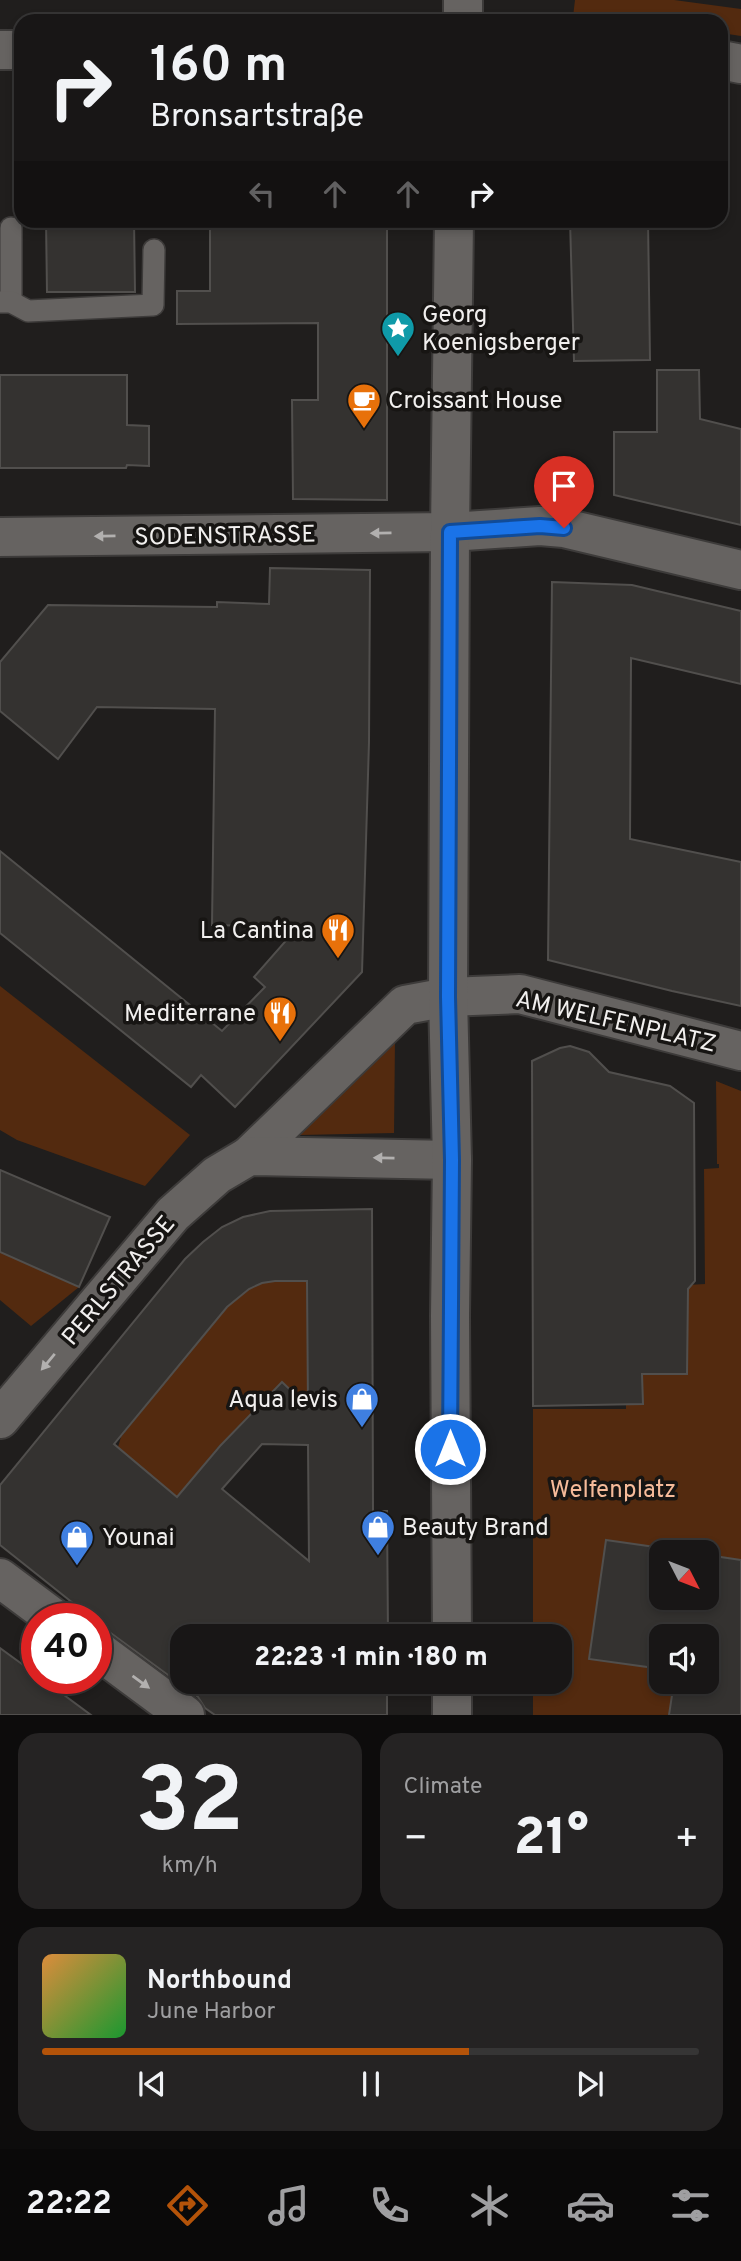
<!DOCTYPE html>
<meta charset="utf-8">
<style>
:root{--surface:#181616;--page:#252323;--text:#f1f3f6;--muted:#9f9fa1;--line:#363535;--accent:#b45309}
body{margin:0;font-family:Overpass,sans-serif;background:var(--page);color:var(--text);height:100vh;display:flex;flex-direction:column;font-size:26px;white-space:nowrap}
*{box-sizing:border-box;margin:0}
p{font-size:23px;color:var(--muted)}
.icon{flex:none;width:38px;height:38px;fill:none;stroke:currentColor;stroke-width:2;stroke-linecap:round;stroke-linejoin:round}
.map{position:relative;height:1715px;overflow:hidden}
.panel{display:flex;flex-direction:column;gap:18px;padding:18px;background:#0d0c0c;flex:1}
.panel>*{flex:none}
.banner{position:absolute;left:14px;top:14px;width:714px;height:214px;border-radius:21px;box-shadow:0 4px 10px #0003,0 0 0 2px var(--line);background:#181616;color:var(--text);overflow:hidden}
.needle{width:46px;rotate:132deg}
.buttons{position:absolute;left:649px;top:1540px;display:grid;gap:14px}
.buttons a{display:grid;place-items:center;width:70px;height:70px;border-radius:14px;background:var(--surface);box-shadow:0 4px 10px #0003,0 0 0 2px var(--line);font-size:35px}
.speed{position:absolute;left:21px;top:1603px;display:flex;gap:14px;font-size:35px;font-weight:700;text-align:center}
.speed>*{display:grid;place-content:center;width:91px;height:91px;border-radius:50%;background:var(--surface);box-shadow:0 4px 10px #0003,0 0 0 2px var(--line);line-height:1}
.speed .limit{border:10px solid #d22;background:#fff;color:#111}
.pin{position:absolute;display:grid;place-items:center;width:60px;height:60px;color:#fff;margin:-72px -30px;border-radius:50% 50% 50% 0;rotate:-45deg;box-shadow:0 0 7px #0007}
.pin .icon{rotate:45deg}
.me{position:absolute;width:77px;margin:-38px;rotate:0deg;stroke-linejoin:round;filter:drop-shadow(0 0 5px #0008)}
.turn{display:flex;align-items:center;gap:24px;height:147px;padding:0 21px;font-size:32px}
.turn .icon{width:91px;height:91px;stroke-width:2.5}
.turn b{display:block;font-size:49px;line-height:60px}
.lanes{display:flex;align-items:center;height:66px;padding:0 21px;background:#0003;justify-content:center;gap:35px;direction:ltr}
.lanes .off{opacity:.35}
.big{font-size:52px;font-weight:800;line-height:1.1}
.panel .card{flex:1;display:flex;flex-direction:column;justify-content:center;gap:10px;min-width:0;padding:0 24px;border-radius:21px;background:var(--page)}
.panel .dial{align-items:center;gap:0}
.dial b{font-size:91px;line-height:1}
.song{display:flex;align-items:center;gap:21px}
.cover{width:84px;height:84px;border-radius:10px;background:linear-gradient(135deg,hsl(30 70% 55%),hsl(130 70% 35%))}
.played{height:7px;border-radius:4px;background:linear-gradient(90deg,var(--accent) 65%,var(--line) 65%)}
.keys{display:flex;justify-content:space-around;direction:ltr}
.heat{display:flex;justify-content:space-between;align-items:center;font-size:38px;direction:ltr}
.panel .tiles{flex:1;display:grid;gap:18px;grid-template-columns:1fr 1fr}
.card:last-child{grid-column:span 2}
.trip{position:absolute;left:170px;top:1624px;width:402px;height:70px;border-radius:21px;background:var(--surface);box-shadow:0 4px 10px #0003,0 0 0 2px var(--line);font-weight:800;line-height:70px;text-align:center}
.dock{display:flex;height:112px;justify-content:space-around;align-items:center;background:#0a0909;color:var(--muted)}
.dock .icon{width:49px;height:49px}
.dock .current{color:var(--accent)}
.dock b{font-size:32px;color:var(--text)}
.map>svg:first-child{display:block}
.green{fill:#532a0f;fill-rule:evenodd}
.building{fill:#343230;stroke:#514f4d;stroke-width:2;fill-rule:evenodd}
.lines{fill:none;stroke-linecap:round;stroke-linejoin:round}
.lane-casing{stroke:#3d3b3a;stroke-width:24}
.street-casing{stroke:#3d3b3a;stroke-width:42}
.secondary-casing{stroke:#3d3b3a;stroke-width:42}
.lane{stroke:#666361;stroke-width:21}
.street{stroke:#666361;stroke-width:38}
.secondary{stroke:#666361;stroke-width:38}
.oneway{fill:#b2b0af}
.route-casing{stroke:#114b97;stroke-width:18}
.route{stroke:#1a73e8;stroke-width:12}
.labels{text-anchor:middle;stroke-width:7;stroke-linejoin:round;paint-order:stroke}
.poi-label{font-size:24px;fill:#f1efee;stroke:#171513;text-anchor:start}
.street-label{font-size:24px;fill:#f1efee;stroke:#171513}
.park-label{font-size:24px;fill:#f6bb9a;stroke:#171513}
</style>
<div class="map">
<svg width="741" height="1715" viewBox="0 0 741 1715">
<rect width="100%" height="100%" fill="#201e1d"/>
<!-- green -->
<g class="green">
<polygon points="575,0 674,0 741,9 741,36 721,33 721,21 616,21 573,17"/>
<polygon points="0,986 190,1135 145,1186 17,1140 0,1130"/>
<polygon points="395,1037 394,1133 300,1135"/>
<path d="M716 1081 741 1091V1715H533V1682H560V1636H533V1409H626V1374H687L688 1285 705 1284 704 1169 719 1168V1164H717ZM662 1552H707V1598H662ZM662 1636H707V1682H662Z"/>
<polygon points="0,1252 79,1287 31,1326 0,1300"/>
<polygon points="277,1281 308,1281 308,1408 255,1410 217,1448 177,1497 118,1447 121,1437 226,1307 249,1289 262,1283"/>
</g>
<!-- building -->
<g class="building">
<polygon points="46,220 134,220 135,292 47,292"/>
<polygon points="210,220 387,220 387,500 293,499 292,400 318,400 318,323 177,324 177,291 210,291"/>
<polygon points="570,220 648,220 650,360 574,361"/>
<polygon points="657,370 699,370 700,419 741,429 741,525 614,495 614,432 657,432"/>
<polygon points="0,375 127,375 127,425 149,426 149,466 127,465 126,468 0,468"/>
<polygon points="270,568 370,570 369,742 362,972 235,1107 201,1075 191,1087 0,933 0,851 222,1031 265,987 254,977 298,927 212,925 215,709 97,707 58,759 0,711 0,662 48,605 217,607 217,602 269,604"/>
<polygon points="552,582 632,585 741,611 741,684 631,658 630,839 741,862 741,1006 672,991 548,960"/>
<polygon points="570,1046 589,1052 609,1072 670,1086 694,1103 695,1281 688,1289 687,1374 642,1374 643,1404 533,1406 532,1061 560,1048"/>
<polygon points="0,1170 110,1217 79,1287 0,1252"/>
<path d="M372 1209 373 1511H387L388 1636H182V1682H387V1715H215L205 1708 198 1697 108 1631 96 1622V1619H93L0 1545V1485L185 1259 203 1242 222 1227 243 1217 270 1211ZM275 1281H307L308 1408 294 1409 301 1400 282 1382 220 1446 177 1497 114 1444 227 1307 249 1289 262 1283ZM262 1444 308 1445 309 1561 222 1489Z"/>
<polygon points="606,1540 690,1552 662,1552 662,1598 707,1598 707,1555 741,1560 741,1715 669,1715 674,1682 707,1682 707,1636 662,1636 662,1669 589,1659"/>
<polygon points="0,1648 37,1675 37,1678 41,1678 91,1715 0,1715"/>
</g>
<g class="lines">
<!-- lane casing -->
<g class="lane-casing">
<g id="lane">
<polyline points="11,228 11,302"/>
<polyline points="0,302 11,302 28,311 153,305 154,250"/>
</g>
</g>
<!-- street casing -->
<g class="street-casing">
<g id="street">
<polyline points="0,537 450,532 540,526 564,528 741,570"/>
<polyline points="249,1156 405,1005 448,997 520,994 741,1051"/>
<polyline points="0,1419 173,1214 217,1175 249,1156 452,1160"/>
<polyline points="0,1578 55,1619"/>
<polyline points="96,1649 185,1715"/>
</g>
</g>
<!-- secondary casing -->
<g class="secondary-casing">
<g id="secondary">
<polyline points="463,21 463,0"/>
<polyline points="0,50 21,50"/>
<polyline points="721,60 741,64"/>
<polyline points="452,1636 450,1316 452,1160 448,997 450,532 454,220"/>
<polyline points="452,1682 452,1715"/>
</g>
</g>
<!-- lane -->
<use href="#lane" class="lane"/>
<!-- street -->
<use href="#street" class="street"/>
<!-- secondary -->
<use href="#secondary" class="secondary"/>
</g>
<!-- one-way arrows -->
<defs><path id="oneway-solid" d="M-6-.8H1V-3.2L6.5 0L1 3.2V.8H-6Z" transform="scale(1.75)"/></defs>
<g class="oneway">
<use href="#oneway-solid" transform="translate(381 533) rotate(179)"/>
<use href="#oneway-solid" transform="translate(105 536) rotate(179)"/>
<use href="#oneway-solid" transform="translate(384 1158) rotate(-179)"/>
<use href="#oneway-solid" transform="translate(48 1362) rotate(130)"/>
<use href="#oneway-solid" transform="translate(141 1682) rotate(36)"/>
</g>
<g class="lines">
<!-- route casing -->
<g class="route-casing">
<polyline id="route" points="450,1449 452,1160 448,997 450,532 540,526 564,528"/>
</g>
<!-- route -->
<use href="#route" class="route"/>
</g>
<!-- icons -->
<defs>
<g id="sight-pin" transform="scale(1.75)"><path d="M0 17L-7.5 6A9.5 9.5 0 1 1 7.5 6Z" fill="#0f9aa8" stroke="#171513"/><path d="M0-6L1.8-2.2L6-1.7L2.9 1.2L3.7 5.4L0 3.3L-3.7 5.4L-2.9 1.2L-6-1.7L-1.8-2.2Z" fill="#fff"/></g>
<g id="cafe-pin" transform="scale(1.75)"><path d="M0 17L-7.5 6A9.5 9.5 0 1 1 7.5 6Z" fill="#e8710a" stroke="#171513"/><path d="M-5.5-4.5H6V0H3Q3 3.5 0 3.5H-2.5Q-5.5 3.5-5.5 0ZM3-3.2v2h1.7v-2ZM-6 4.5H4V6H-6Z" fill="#fff"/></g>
<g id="restaurant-pin" transform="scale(1.75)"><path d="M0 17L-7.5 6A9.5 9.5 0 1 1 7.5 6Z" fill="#e8710a" stroke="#171513"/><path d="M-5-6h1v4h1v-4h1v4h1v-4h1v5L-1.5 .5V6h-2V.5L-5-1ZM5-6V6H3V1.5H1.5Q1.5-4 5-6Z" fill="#fff"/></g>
<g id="shop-pin" transform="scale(1.75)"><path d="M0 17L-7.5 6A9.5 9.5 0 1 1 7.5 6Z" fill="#3f7fe0" stroke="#171513"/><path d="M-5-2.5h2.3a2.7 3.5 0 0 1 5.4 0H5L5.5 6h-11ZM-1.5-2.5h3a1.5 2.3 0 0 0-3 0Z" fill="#fff"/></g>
</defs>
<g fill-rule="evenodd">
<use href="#sight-pin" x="398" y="328"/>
<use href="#cafe-pin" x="364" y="400"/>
<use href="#restaurant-pin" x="338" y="930"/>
<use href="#restaurant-pin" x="280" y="1013"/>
<use href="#shop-pin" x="362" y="1399"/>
<use href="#shop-pin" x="378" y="1527"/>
<use href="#shop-pin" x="77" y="1537"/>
</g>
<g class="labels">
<!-- poi labels -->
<g class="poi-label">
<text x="422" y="322">Georg<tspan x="422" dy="28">Koenigsberger</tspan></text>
<text x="388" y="408">Croissant House</text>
<text x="314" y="938" text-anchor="end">La Cantina</text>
<text x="256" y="1021" text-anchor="end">Mediterrane</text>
<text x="338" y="1407" text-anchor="end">Aqua levis</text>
<text x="402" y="1535">Beauty Brand</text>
<text x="102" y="1545">Younai</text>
</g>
<!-- street labels -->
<g class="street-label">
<text transform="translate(225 535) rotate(-1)" y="8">SODENSTRASSE</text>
<text transform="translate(616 1021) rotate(13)" y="8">AM WELFENPLATZ</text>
<text transform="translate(118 1280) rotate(-50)" y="8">PERLSTRASSE</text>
</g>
<!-- park labels -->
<g class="park-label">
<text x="613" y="1497">Welfenplatz</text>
</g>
</g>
</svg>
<div class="buttons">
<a><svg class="needle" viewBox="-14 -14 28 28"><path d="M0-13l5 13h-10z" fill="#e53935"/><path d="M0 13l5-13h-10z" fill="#9f9fa1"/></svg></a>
<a><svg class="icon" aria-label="sound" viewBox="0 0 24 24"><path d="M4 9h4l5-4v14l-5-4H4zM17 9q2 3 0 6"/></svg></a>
</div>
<div class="speed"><div class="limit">40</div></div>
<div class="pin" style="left:564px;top:528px;background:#d93025"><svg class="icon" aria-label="arrive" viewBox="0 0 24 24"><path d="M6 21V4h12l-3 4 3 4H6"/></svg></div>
<svg class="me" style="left:450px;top:1449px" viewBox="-20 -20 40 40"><circle r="17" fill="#1a73e8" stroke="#fff" stroke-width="3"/><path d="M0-11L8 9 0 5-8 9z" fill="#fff"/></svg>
<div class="trip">22:23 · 1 min · 180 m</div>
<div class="banner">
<div class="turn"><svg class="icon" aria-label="right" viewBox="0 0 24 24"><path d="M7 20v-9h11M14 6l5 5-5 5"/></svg><div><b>160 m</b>Bronsartstraße</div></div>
<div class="lanes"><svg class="icon off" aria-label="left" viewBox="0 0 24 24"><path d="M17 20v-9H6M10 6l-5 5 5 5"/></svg><svg class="icon off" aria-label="ahead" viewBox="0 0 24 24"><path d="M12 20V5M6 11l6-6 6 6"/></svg><svg class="icon off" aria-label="ahead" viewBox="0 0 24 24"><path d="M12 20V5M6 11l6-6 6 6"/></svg><svg class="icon" aria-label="right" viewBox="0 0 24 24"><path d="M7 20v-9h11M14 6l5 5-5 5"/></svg></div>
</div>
</div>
<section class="panel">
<div class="tiles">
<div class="card dial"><b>32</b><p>km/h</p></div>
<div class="card"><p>Climate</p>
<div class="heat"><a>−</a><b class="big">21°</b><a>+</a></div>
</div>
<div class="card">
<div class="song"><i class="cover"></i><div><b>Northbound</b><p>June Harbor</p></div></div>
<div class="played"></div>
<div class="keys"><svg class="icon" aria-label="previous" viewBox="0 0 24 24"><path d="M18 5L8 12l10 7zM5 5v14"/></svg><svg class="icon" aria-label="pause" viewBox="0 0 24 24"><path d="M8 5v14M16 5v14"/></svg><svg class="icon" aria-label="next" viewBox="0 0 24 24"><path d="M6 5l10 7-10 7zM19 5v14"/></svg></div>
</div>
</div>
</section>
<nav class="dock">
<b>22:22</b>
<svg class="icon current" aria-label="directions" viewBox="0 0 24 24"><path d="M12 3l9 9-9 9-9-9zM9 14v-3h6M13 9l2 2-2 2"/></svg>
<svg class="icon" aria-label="music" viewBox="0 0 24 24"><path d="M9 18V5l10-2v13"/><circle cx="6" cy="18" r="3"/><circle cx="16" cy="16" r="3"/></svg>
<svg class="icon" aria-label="phone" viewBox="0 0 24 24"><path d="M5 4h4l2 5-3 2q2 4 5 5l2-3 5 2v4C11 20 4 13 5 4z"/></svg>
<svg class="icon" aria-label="climate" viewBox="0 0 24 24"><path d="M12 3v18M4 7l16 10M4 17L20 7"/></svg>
<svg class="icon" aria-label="car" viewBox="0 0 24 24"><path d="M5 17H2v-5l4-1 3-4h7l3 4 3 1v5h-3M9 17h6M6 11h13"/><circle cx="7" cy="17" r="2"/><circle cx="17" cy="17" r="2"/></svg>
<svg class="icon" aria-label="filters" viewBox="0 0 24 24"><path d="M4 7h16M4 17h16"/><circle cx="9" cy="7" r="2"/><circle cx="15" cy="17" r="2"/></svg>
</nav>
